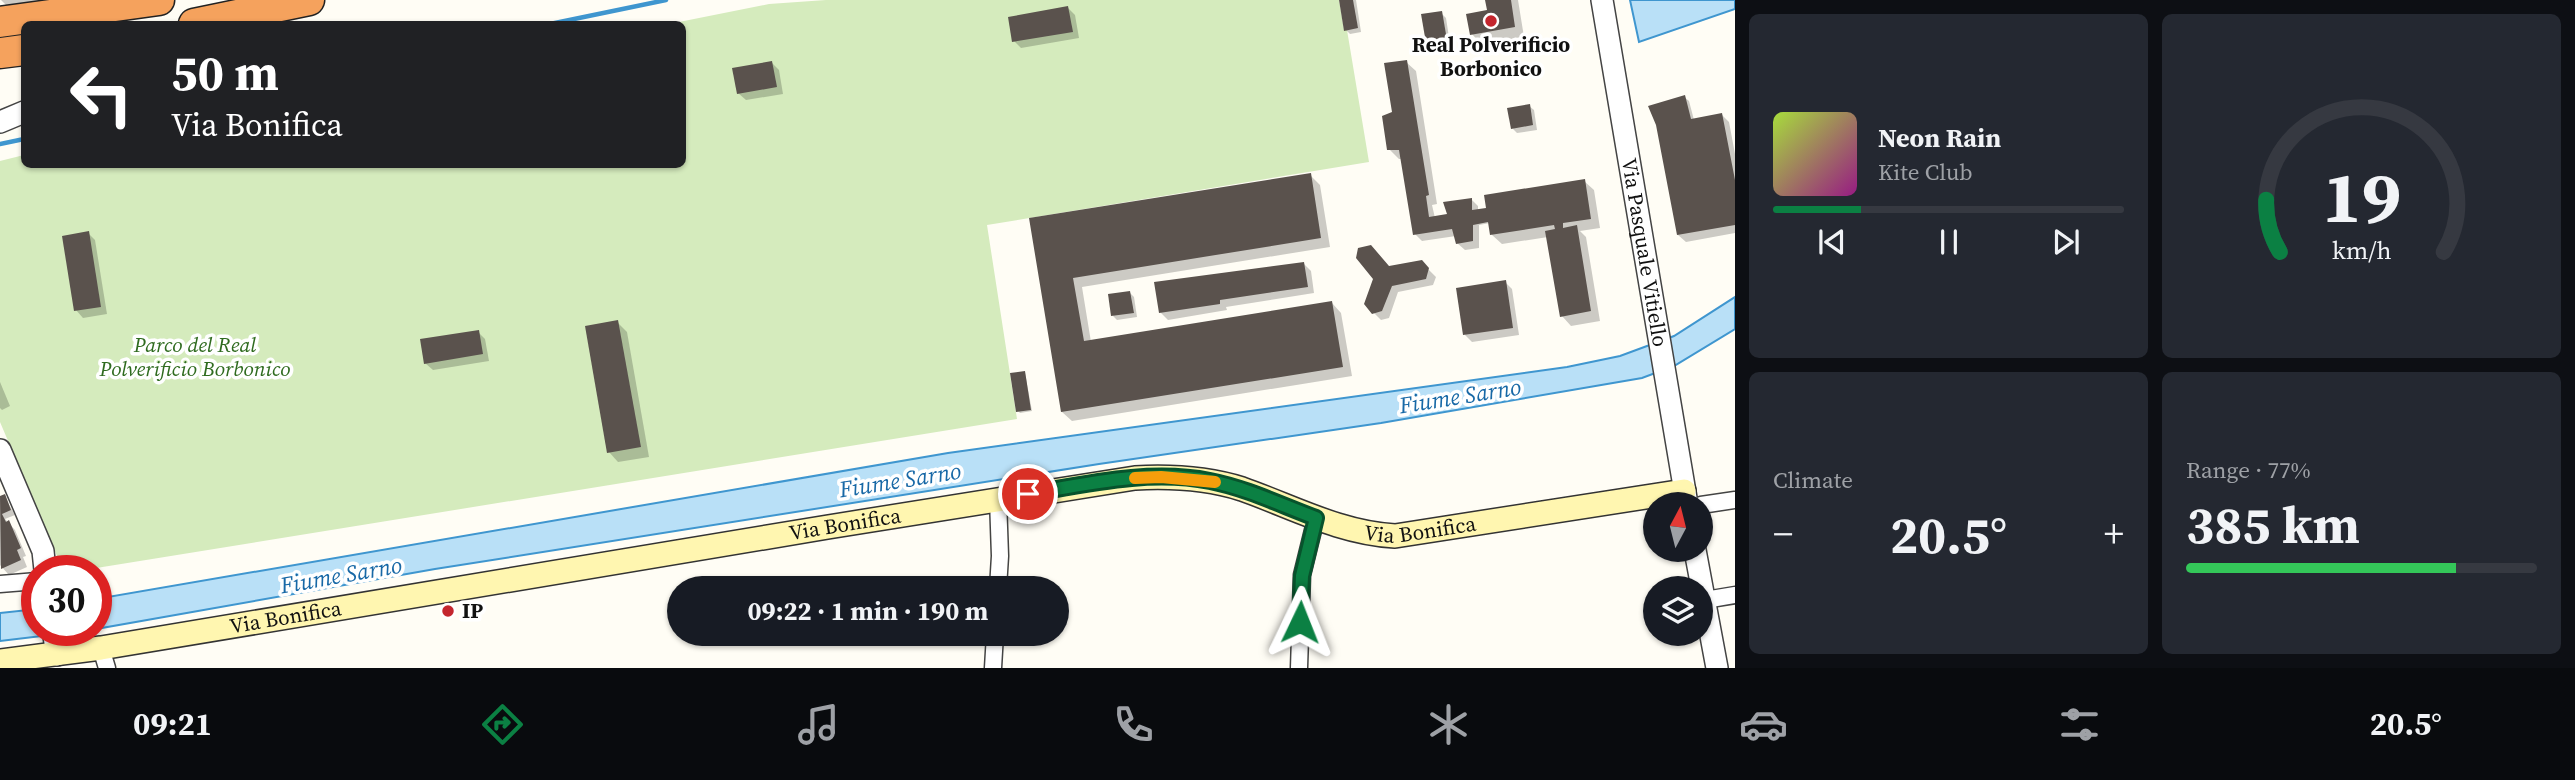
<!DOCTYPE html>
<meta charset="utf-8">
<style>
:root{--surface:#171b24;--page:#242831;--text:#f1f3f6;--muted:#9ea1a6;--line:#363941;--accent:#0b8043}
body{margin:0;font-family:"Source Serif 4",serif;background:var(--page);color:var(--text);height:100vh;display:flex;flex-direction:column;font-size:26px;white-space:nowrap}
*{box-sizing:border-box;margin:0}
p{font-size:23px;color:var(--muted)}
.icon{flex:none;width:38px;height:38px;fill:none;stroke:currentColor;stroke-width:2;stroke-linecap:round;stroke-linejoin:round}
.map{position:relative;flex:1;overflow:hidden}
.sheet{display:flex;flex-direction:column;gap:14px;padding:14px;background:#0d0f14;width:840px}
.sheet>*{flex:none}
.top-card{position:absolute;left:21px;top:21px;width:665px;height:147px;border-radius:10px;box-shadow:0 2px 5px #0004;background:#202124;color:#fff;overflow:hidden}
.needle{width:46px;rotate:7deg}
.controls{position:absolute;left:1643px;top:492px;display:grid;gap:14px}
.controls a{display:grid;place-items:center;width:70px;height:70px;border-radius:50%;background:var(--surface);box-shadow:0 2px 5px #0004;font-size:35px}
.speed{position:absolute;left:21px;top:555px;display:flex;gap:14px;font-size:35px;font-weight:700;text-align:center}
.speed>*{display:grid;place-content:center;width:91px;height:91px;border-radius:50%;background:var(--surface);box-shadow:0 2px 5px #0004;line-height:1}
.speed .limit{border:10px solid #d22;background:#fff;color:#111}
.pin{position:absolute;display:grid;place-items:center;width:60px;height:60px;color:#fff;margin:-30px;border:4px solid #fff;border-radius:50%;box-shadow:0 2px 7px #0007}
.me{position:absolute;width:77px;margin:-38px;rotate:2deg;stroke-linejoin:round;filter:drop-shadow(0 0 5px #0008)}
.turn{display:flex;align-items:center;gap:24px;height:147px;padding:0 35px;font-size:32px}
.turn .icon{width:91px;height:91px;stroke-width:2.5}
.turn b{display:block;font-size:49px;line-height:60px}
.big{font-size:52px;font-weight:700;line-height:1.1}
.sheet .tile{flex:1;display:flex;flex-direction:column;justify-content:center;gap:10px;min-width:0;padding:0 24px;border-radius:10px;background:var(--page)}
.sheet .dial{align-items:center;gap:0}
.dial svg{height:182px;overflow:visible;fill:none;stroke:var(--line);stroke-width:7;stroke-linecap:round;text-anchor:middle}
.dial text{fill:var(--text);stroke:none}
.song{display:flex;align-items:center;gap:21px}
.cover{width:84px;height:84px;border-radius:10px;background:linear-gradient(135deg,hsl(80 70% 55%),hsl(310 70% 35%))}
.played{height:7px;border-radius:4px;background:linear-gradient(90deg,var(--accent) 25%,var(--line) 25%)}
.keys{display:flex;justify-content:space-around;direction:ltr}
.heat{display:flex;justify-content:space-between;align-items:center;font-size:38px;direction:ltr}
.charge{height:10px;border-radius:5px;background:linear-gradient(90deg,#34c759 77%,var(--line) 0)}
.sheet .tiles{flex:1;display:grid;gap:14px;grid-template-columns:repeat(2,1fr)}
.trip{position:absolute;left:667px;top:576px;width:402px;height:70px;border-radius:35px;background:var(--surface);box-shadow:0 2px 5px #0004;font-weight:700;line-height:70px;text-align:center}
.tab-bar{display:flex;height:112px;justify-content:space-around;align-items:center;background:#090b0e;color:var(--muted)}
.tab-bar .icon{width:49px;height:49px}
.tab-bar .current{color:var(--accent)}
.tab-bar b{font-size:32px;color:var(--text)}
main{display:flex;flex:1;min-height:0}
.map>svg:first-child{display:block}
.green{fill:#d5ebbd}
.water{fill:#b9e0f7;stroke:#3f96cf;stroke-width:2}
.shadow{fill:#0003}
.lines{fill:none;stroke-linecap:round;stroke-linejoin:round}
.stream{stroke:#3f96cf;stroke-width:4.5}
.building{fill:#5a524d}
.minor-casing{stroke:#444;stroke-width:19}
.tertiary-casing{stroke:#444;stroke-width:24}
.secondary-casing{stroke:#333;stroke-width:26}
.motorway-casing{stroke:#222;stroke-width:33}
.minor{stroke:#fff;stroke-width:16}
.tertiary{stroke:#fff;stroke-width:21}
.secondary{stroke:#fff6b0;stroke-width:23}
.motorway{stroke:#f5a25d;stroke-width:30}
.route-casing{stroke:#07532c;stroke-width:18}
.route{stroke:#0b8043;stroke-width:12}
.slow{stroke:#f59e0b;stroke-width:12}
.poi-dot{fill:#c4262e;stroke:#fff;stroke-width:2.5}
.labels{text-anchor:middle;stroke-width:7;stroke-linejoin:round;paint-order:stroke}
.poi-label{font-size:21px;font-weight:bold;fill:#111;stroke:#fff}
.street-label{font-size:21px;fill:#111;stroke:#fff}
.park-label{font-size:21px;font-style:italic;fill:#2f6b1f;stroke:#fff}
.water-label{font-size:23px;font-style:italic;fill:#1768a6;stroke:#fff}
</style>
<main>
<div class="map">
<svg width="1735" height="668" viewBox="0 0 1735 668">
<rect width="100%" height="100%" fill="#fffdf5"/>
<!-- green -->
<polygon class="green" points="826,0 1339,0 1344,30 1347,30 1369,162 987,225 1017,419 84,570 63,570 0,422 0,161 24,155 24,164 682,164 682,24 669,24 769,4"/>
<!-- water -->
<g class="water">
<polygon points="1630,0 1735,0 1735,9 1639,42"/>
<polygon points="1735,297 1735,329 1674,366 1642,378 1381,423 1099,464 435,569 96,629 96,599 948,453 1567,367 1620,356 1674,336"/>
<polygon points="37,609 37,630 92,630 0,641 0,613"/>
</g>
<!-- shadow -->
<g class="shadow">
<polygon points="1,0 48,0 6,5"/>
<polygon points="1341,0 1356,0 1361,32 1350,34 1346,30"/>
<polygon points="1487,0 1518,0 1524,37 1481,44 1472,34 1489,12"/>
<polygon points="1068,8 1075,15 1079,38 1021,48 1014,41"/>
<polygon points="1441,13 1446,18 1450,44 1432,47 1428,42"/>
<polygon points="1406,62 1416,71 1437,204 1432,205 1435,218 1450,216 1471,199 1478,206 1478,211 1584,181 1594,190 1600,228 1580,231 1586,237 1600,321 1571,326 1562,316 1548,237 1502,244 1492,235 1490,223 1479,225 1479,248 1465,250 1457,243 1456,236 1422,241 1415,234 1402,159 1399,159 1389,149 1394,113"/>
<polygon points="772,63 779,70 783,94 746,100 738,93"/>
<polygon points="1684,97 1689,101 1694,120 1722,115 1729,122 1735,154 1735,233 1686,242 1678,235 1658,127"/>
<polygon points="1529,106 1534,110 1537,130 1517,133 1513,129"/>
<polygon points="1310,175 1320,185 1330,247 1082,287 1091,342 1332,303 1341,313 1352,376 1072,421 1062,412 1031,220"/>
<polygon points="88,233 95,240 107,314 83,318 76,310"/>
<polygon points="1421,262 1436,277 1433,285 1398,292 1389,318 1381,320 1373,312 1375,278 1389,268"/>
<polygon points="1303,263 1311,271 1314,293 1226,307 1227,310 1168,320 1160,312"/>
<polygon points="1505,282 1512,289 1519,335 1472,342 1465,335"/>
<polygon points="1130,293 1134,297 1137,317 1117,320 1113,316"/>
<polygon points="617,322 627,332 649,457 618,462 609,452"/>
<polygon points="478,332 485,339 489,361 433,370 425,363"/>
<polygon points="1025,373 1032,411 1020,413 1018,411"/>
<polygon points="0,382 10,406 2,410 0,408"/>
<polygon points="4,496 15,515 5,519 15,530 26,556 23,557 27,567 9,575 0,565 0,498"/>
</g>
<g class="lines">
<!-- stream -->
<g class="stream">
<polyline points="550,24 666,0"/>
<polyline points="0,144 24,139"/>
</g>
</g>
<!-- building -->
<g class="building">
<polygon points="1339,0 1353,0 1358,28 1344,31"/>
<polygon points="1485,0 1511,0 1515,27 1470,35 1466,14 1487,10"/>
<polygon points="1068,6 1073,32 1012,42 1008,17"/>
<polygon points="1442,11 1447,40 1426,43 1421,14"/>
<polygon points="1407,60 1429,195 1426,196 1429,217 1447,214 1443,202 1472,198 1472,210 1486,208 1484,195 1585,179 1591,219 1563,223 1563,228 1577,225 1591,311 1560,317 1545,231 1555,229 1554,225 1490,235 1488,222 1473,225 1473,241 1456,244 1452,229 1413,235 1399,150 1387,150 1382,116 1392,112 1384,63"/>
<polygon points="772,61 777,87 737,94 732,68"/>
<polygon points="1685,95 1691,119 1722,113 1735,180 1735,225 1677,235 1656,125 1648,106"/>
<polygon points="1530,104 1533,125 1511,129 1507,108"/>
<polygon points="1311,173 1321,238 1073,278 1084,341 1332,301 1343,367 1061,412 1029,218"/>
<polygon points="89,231 101,307 74,311 62,236"/>
<polygon points="1371,245 1389,266 1422,260 1429,268 1426,279 1392,286 1382,311 1372,314 1364,304 1373,279 1356,258 1358,248"/>
<polygon points="1304,262 1308,287 1220,300 1220,304 1159,313 1154,282"/>
<polygon points="1506,280 1513,328 1463,335 1456,288"/>
<polygon points="1130,291 1134,313 1111,316 1108,294"/>
<polygon points="618,320 641,447 607,453 585,326"/>
<polygon points="479,330 483,354 424,364 420,339"/>
<polygon points="1025,371 1031,410 1016,412 1010,373"/>
<polygon points="5,494 11,510 2,514 6,522 9,520 21,548 17,550 21,560 1,569 0,496"/>
</g>
<g class="lines">
<!-- minor casing -->
<g class="minor-casing">
<g id="minor">
<polyline points="1701,505 1735,500"/>
<polyline points="0,584 37,581"/>
<polyline points="998,588 1000,556 998,499"/>
<polyline points="1705,600 1735,595"/>
<polyline points="101,648 107,668"/>
<polyline points="993,668 995,634"/>
<polyline points="1299,668 1302,575 1316,518"/>
</g>
</g>
<!-- tertiary casing -->
<g class="tertiary-casing">
<g id="tertiary">
<path id="s1" d="M1602 0 1687 504"/>
<polyline points="0,122 24,112"/>
<polyline points="0,450 43,551 45,570"/>
<polyline points="1695,550 1717,668"/>
<polyline points="53,630 57,655"/>
</g>
</g>
<!-- secondary casing -->
<g class="secondary-casing">
<g id="secondary">
<path id="s2" d="M0 661 101 648 828 527 1135 478C1171 476 1207 478 1242 489 1293 507 1340 533 1395 536L1684 491"/>
</g>
</g>
<!-- motorway casing -->
<g class="motorway-casing">
<g id="motorway">
<polyline points="0,22 159,0"/>
<polyline points="194,24 309,0"/>
<polyline points="0,53 24,50"/>
</g>
</g>
<!-- minor -->
<use href="#minor" class="minor"/>
<!-- tertiary -->
<use href="#tertiary" class="tertiary"/>
<!-- secondary -->
<use href="#secondary" class="secondary"/>
<!-- motorway -->
<use href="#motorway" class="motorway"/>
</g>
<g class="lines">
<!-- route casing -->
<g class="route-casing">
<path id="route" d="M1028 494C1087 484 1150 469 1210 481 1246 488 1281 505 1316 518L1302 576 1300 622"/>
</g>
<!-- route -->
<use href="#route" class="route"/>
<!-- slow -->
<polyline class="slow" points="1135,478 1161,477 1215,482"/>
</g>
<!-- markers -->
<g class="poi-dot">
<circle cx="1491" cy="21" r="7"/>
<circle cx="448" cy="611" r="7"/>
</g>
<g class="labels">
<!-- poi labels -->
<g class="poi-label">
<text x="1491" y="52">Real Polverificio<tspan x="1491" dy="24">Borbonico</tspan></text>
<text x="462" y="618" text-anchor="start">IP</text>
</g>
<!-- street labels -->
<g class="street-label">
<text dy="7" stroke="none"><textPath href="#s1" startOffset="256">Via Pasquale Vitiello</textPath></text>
<text dy="7" stroke="none"><textPath href="#s2" startOffset="856">Via Bonifica</textPath></text>
<text dy="7" stroke="none"><textPath href="#s2" startOffset="1444">Via Bonifica</textPath></text>
<text dy="7" stroke="none"><textPath href="#s2" startOffset="289">Via Bonifica</textPath></text>
</g>
<!-- park labels -->
<g class="park-label">
<text x="195" y="352">Parco del Real<tspan x="195" dy="24">Polverificio Borbonico</tspan></text>
</g>
<!-- water labels -->
<g class="water-label">
<text transform="translate(1460 396) rotate(-9)" y="8">Fiume Sarno</text>
<text transform="translate(900 480) rotate(-9)" y="8">Fiume Sarno</text>
<text transform="translate(341 575) rotate(-10)" y="8">Fiume Sarno</text>
</g>
</g>
</svg>
<div class="controls">
<a><svg class="needle" viewBox="-14 -14 28 28"><path d="M0-13l5 13h-10z" fill="#e53935"/><path d="M0 13l5-13h-10z" fill="#9ea1a6"/></svg></a>
<a><svg class="icon" aria-label="layers" viewBox="0 0 24 24"><path d="M12 4l9 5-9 5-9-5zM3 14l9 5 9-5"/></svg></a>
</div>
<div class="speed"><div class="limit">30</div></div>
<div class="pin" style="left:1028px;top:494px;background:#d93025"><svg class="icon" aria-label="arrive" viewBox="0 0 24 24"><path d="M6 21V4h12l-3 4 3 4H6"/></svg></div>
<svg class="me" style="left:1300px;top:622px" viewBox="-20 -20 40 40"><path d="M0-17L14 15 0 8-14 15z" fill="#0b8043" stroke="#fff" stroke-width="4"/></svg>
<div class="trip">09:22 · 1 min · 190 m</div>
<div class="top-card">
<div class="turn"><svg class="icon" aria-label="left" viewBox="0 0 24 24"><path d="M17 20v-9H6M10 6l-5 5 5 5"/></svg><div><b>50 m</b>Via Bonifica</div></div>
</div>
</div>
<section class="sheet">
<div class="tiles">
<div class="tile">
<div class="song"><i class="cover"></i><div><b>Neon Rain</b><p>Kite Club</p></div></div>
<div class="played"></div>
<div class="keys"><svg class="icon" aria-label="previous" viewBox="0 0 24 24"><path d="M18 5L8 12l10 7zM5 5v14"/></svg><svg class="icon" aria-label="pause" viewBox="0 0 24 24"><path d="M8 5v14M16 5v14"/></svg><svg class="icon" aria-label="next" viewBox="0 0 24 24"><path d="M6 5l10 7-10 7zM19 5v14"/></svg></div>
</div>
<div class="tile dial"><svg viewBox="0 0 100 80">
<path d="M14 69A42 42 0 1 1 86 69"/>
<path d="M14 69A42 42 0 0 1 8 46" stroke="#0b8043"/>
<text x="50" y="56" font-size="32" font-weight="700">19</text>
<text x="50" y="72" font-size="11">km/h</text>
</svg></div>
<div class="tile"><p>Climate</p>
<div class="heat"><a>−</a><b class="big">20.5°</b><a>+</a></div>
</div>
<div class="tile"><p>Range · 77%</p><b class="big">385 km</b><div class="charge"></div></div>
</div>
</section>
</main>
<nav class="tab-bar">
<b>09:21</b>
<svg class="icon current" aria-label="directions" viewBox="0 0 24 24"><path d="M12 3l9 9-9 9-9-9zM9 14v-3h6M13 9l2 2-2 2"/></svg>
<svg class="icon" aria-label="music" viewBox="0 0 24 24"><path d="M9 18V5l10-2v13"/><circle cx="6" cy="18" r="3"/><circle cx="16" cy="16" r="3"/></svg>
<svg class="icon" aria-label="phone" viewBox="0 0 24 24"><path d="M5 4h4l2 5-3 2q2 4 5 5l2-3 5 2v4C11 20 4 13 5 4z"/></svg>
<svg class="icon" aria-label="climate" viewBox="0 0 24 24"><path d="M12 3v18M4 7l16 10M4 17L20 7"/></svg>
<svg class="icon" aria-label="car" viewBox="0 0 24 24"><path d="M5 17H2v-5l4-1 3-4h7l3 4 3 1v5h-3M9 17h6M6 11h13"/><circle cx="7" cy="17" r="2"/><circle cx="17" cy="17" r="2"/></svg>
<svg class="icon" aria-label="filters" viewBox="0 0 24 24"><path d="M4 7h16M4 17h16"/><circle cx="9" cy="7" r="2"/><circle cx="15" cy="17" r="2"/></svg>
<b>20.5°</b>
</nav>
